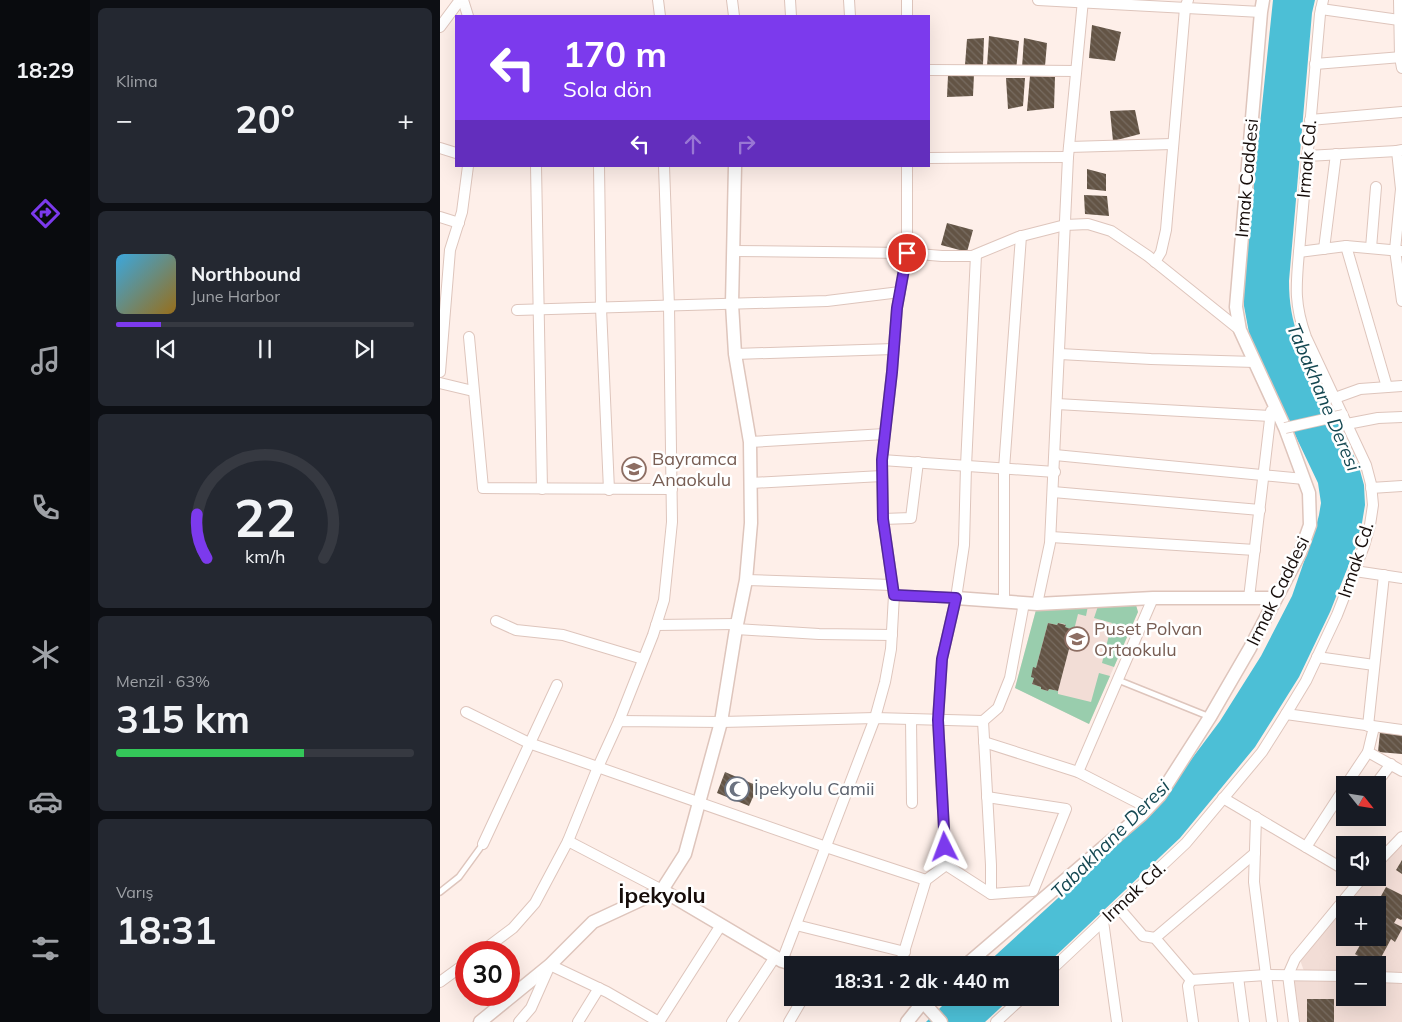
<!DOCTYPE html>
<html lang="tr">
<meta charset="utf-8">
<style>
:root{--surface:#171b24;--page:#242831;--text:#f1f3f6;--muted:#9ea1a6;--line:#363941;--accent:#7c3aed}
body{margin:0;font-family:Mulish,sans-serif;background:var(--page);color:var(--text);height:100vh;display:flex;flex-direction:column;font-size:19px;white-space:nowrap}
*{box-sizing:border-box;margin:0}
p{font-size:16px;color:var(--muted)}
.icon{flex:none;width:28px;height:28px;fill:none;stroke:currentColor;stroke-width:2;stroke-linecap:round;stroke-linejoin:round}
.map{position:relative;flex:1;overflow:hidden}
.sheet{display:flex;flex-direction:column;gap:8px;padding:8px;background:#0d0f14;width:350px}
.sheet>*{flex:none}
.banner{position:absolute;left:15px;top:15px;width:475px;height:152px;border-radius:0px;box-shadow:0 5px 20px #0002;background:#7c3aed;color:#fff;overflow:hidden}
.needle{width:32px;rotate:120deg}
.buttons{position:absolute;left:896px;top:776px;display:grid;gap:10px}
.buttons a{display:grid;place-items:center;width:50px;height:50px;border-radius:0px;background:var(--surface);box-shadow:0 5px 20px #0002;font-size:25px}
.speed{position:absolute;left:15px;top:941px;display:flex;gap:10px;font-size:25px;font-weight:700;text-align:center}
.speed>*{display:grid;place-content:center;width:65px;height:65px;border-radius:50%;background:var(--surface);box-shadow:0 5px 20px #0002;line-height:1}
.speed .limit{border:8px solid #d22;background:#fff;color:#111}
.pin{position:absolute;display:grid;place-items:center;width:42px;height:42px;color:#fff;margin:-21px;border:2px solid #fff;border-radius:50%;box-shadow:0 1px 5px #0007}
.me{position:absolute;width:55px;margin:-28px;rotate:357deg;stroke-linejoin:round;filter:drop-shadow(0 0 4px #0008)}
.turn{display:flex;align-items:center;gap:18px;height:105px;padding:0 25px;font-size:22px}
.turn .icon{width:65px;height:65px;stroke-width:2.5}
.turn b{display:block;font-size:35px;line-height:42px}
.lanes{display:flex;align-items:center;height:48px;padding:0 25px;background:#0003;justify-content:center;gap:25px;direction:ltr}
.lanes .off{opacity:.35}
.big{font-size:38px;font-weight:700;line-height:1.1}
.sheet .tile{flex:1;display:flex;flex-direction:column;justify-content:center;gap:8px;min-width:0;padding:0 18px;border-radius:8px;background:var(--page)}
.sheet .dial{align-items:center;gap:0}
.dial svg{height:130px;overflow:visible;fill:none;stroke:var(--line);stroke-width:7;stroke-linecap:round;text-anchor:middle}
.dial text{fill:var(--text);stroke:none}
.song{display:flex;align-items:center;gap:15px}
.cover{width:60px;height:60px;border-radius:8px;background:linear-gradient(135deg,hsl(200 70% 55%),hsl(40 70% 35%))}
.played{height:5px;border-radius:2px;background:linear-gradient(90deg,var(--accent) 15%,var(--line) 15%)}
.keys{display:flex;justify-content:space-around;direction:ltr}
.heat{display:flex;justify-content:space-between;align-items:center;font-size:28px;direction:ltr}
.charge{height:8px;border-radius:4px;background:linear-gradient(90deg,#34c759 63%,var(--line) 0)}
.trip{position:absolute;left:344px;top:956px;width:275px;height:50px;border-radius:0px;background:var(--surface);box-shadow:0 5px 20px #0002;font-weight:700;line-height:50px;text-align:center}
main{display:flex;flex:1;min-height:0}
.dock{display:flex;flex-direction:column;width:90px;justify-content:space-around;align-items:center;background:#090b0e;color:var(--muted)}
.dock .icon{width:35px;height:35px}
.dock .active{color:var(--accent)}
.dock b{font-size:22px;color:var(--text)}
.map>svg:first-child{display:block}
.built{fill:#f2ddd6;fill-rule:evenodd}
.green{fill:#99cdad}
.water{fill:#4cbfd6}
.building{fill:url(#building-back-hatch)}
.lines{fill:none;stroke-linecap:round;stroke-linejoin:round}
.service-casing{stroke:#dec5bc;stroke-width:8}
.minor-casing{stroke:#dec5bc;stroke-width:12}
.tertiary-casing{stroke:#dec5bc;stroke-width:15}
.service{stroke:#fff;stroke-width:5}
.minor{stroke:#fff;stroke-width:10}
.tertiary{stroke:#fff;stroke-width:12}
.minor-bridge-casing{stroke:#dec5bc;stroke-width:12;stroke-linecap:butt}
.minor-bridge{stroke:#fff;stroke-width:10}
.route-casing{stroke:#51269a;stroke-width:12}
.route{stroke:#7c3aed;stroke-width:9}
.labels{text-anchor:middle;stroke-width:5;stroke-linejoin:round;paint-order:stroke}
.street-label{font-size:18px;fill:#160d0a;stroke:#fff}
.education-label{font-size:18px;fill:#785e54;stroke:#fff;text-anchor:start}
.worship-label{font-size:18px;fill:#5b616d;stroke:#fff;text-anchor:start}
.water-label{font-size:19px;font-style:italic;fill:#154852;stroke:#fff}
.district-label{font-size:22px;font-weight:bold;fill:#160d0a;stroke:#fff}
</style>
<main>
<nav class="dock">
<b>18:29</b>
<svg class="icon active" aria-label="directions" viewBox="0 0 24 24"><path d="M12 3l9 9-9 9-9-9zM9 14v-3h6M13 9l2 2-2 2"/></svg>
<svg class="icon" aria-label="music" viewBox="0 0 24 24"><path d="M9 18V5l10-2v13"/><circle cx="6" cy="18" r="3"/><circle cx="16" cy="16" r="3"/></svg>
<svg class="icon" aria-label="phone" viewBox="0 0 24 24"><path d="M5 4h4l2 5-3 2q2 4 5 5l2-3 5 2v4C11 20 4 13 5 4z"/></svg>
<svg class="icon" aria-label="climate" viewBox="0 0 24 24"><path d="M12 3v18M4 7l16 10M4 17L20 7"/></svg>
<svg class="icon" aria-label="car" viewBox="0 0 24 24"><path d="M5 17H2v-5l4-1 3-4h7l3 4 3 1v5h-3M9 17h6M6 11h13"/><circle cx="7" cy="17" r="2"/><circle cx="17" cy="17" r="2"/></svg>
<svg class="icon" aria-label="filters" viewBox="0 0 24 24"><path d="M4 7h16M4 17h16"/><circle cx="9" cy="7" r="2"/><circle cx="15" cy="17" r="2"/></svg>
</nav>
<section class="sheet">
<div class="tile"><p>Klima</p>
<div class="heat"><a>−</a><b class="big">20°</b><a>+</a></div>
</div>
<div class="tile">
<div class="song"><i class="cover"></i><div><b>Northbound</b><p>June Harbor</p></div></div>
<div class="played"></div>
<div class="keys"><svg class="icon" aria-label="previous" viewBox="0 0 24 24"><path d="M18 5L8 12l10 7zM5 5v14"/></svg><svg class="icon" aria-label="pause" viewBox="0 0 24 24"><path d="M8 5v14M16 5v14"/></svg><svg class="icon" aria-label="next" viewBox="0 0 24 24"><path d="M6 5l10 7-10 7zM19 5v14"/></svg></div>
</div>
<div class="tile dial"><svg viewBox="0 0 100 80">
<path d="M14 69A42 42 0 1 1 86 69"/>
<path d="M14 69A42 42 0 0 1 8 42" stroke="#7c3aed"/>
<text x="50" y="56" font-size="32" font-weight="700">22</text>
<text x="50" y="72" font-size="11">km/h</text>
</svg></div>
<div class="tile"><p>Menzil · 63%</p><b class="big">315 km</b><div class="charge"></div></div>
<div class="tile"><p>Varış</p><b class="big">18:31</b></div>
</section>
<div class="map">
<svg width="962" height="1022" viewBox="0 0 962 1022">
<defs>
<pattern id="building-back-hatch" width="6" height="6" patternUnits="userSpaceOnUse" patternTransform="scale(1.25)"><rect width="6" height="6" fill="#635445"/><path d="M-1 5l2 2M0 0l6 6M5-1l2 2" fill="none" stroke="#786c61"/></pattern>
</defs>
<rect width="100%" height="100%" fill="#feefe9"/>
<!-- built -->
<g class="built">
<polygon points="696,605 698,612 649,724 575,688 596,610"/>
<path d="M962 843V973L938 972V965H905V972L864 971 860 960 923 882 927 878H938V867ZM905 905H938V938H905Z"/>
<polygon points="854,980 905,981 905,998 938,998 938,981 962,982 962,1022 860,1022"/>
</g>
<!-- green -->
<g class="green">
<polygon points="689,603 696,605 698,612 674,667 662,663 672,623 654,618 658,606"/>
<polygon points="648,606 646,616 638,614 634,630 625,627 625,624 618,623 617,625 608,623 596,668 593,668 594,678 592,684 601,687 601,689 608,691 609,689 618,691 618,694 651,702 659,673 670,676 649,724 575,688 596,610"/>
</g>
<!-- water -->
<g class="water">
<path d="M833 0H875L872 13 849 281C849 303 852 319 859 340L919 467 924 485 925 505 922 523 917 544 890 612 859 677 815 747 740 838 606 965H545L712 812 780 721 821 656 852 596 875 530 879 515 881 503 878 483 818 357 809 333 804 306V279Z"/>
<polygon points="510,998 571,998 545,1022 486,1022"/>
</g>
<!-- building -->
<g class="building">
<polygon points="652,25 681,32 675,61 649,58"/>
<polygon points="549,36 579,41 576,70 547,67"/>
<polygon points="544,38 543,65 525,65 527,39"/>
<polygon points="584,38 607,43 605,66 582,68"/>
<polygon points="534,74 533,96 507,97 508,76"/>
<polygon points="590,76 615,77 614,108 587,111"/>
<polygon points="566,78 585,78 583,106 568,109"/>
<polygon points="695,110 700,134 673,141 670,111"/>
<polygon points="647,169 666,174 666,191 647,189"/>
<polygon points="644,195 667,196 669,216 645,214"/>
<polygon points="507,223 533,230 527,252 501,245"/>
<polygon points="608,623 617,625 618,623 626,625 625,627 634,630 618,691 609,689 608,691 601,689 601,687 592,684 594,678 591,677 593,667 596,668"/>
<polygon points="940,732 962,735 962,754 938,752"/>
<polygon points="285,772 318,786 309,806 277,793"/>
<polygon points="962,860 962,874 956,870"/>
<polygon points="946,887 962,895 962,919 961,920 957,918 954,923 962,927 962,929 955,942 951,939 937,965 924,965 926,961 915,954 924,938 938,938 938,905 936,905"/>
<rect x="867" y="999" width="27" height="23"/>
</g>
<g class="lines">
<!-- service casing -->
<g class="service-casing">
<g id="service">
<polyline points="678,680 770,717"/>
<polyline points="0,892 19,877 43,844"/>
</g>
</g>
<!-- minor casing -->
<g class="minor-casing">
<g id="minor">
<polyline points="23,0 28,16"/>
<polyline points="218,0 220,16"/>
<polyline points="292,0 294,16"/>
<polyline points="350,0 351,16"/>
<polyline points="409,0 410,16"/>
<polyline points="598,0 821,12"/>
<polyline points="959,0 960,57 962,68"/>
<polyline points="881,9 959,20"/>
<polyline points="467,16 467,0"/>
<polyline points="0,27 20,0"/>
<polyline points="875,64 962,57"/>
<polyline points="489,70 636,71"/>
<polyline points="870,120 962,112"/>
<polyline points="629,147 732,144"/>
<polyline points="0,148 16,153"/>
<polyline points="962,150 957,151 961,189 955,250 962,301"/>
<polyline points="867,156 957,151"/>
<polyline points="489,158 628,157"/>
<polyline points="96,166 102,489"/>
<polyline points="159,166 161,308 169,490"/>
<polyline points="0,217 19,223"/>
<polyline points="906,246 947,387"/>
<polyline points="931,248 936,187"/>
<polyline points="884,249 896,154"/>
<polyline points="293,251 467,253 502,256 532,256 578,237 625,225 648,224 671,231 708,256 800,330"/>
<polyline points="859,252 906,246 961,251"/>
<polyline points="715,262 721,252 726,230 745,8 748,0"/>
<polyline points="77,310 387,301 460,292"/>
<polyline points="29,337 43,488 232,489"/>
<polyline points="295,354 454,349"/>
<polyline points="620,354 711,359 815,362"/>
<polyline points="0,372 10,250 22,212 28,166"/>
<polyline points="0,383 33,391"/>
<polyline points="895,398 920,389 962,386"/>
<polyline points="617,404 830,416"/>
<polyline points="907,424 938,418 962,417"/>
<polyline points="310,442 445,434"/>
<polyline points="615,455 864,479"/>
<polyline points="442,460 615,472"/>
<polyline points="311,483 442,476"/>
<polyline points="931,488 962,486"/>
<polyline points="613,492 820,510"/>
<polyline points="443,519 471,518 478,462"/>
<polyline points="611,537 815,550"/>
<polyline points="915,571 962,578"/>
<polyline points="306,580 452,585"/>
<polyline points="454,595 516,598"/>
<polyline points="809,598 831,411"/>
<polyline points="564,602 564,469 581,236"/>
<polyline points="597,604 610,543 628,157 643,0"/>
<polyline points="56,621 76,630 123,635 203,659"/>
<polyline points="216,625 297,624"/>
<polyline points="296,629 379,634 452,635"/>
<polyline points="877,657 934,665"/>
<polyline points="26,712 89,743 386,847 486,880"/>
<polyline points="846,714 962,730"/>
<polyline points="471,719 472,803"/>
<polyline points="179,721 213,635 224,600 232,522 229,306 224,166"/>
<polyline points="543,721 551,865 551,894"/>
<polyline points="928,726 944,575"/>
<polyline points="934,727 928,752 962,771"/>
<polyline points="544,742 638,772 708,808"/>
<polyline points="638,772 713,598"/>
<polyline points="906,785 928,752"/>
<polyline points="935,785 951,764"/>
<polyline points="783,798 905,870"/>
<polyline points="816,817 814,882 832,1022"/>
<polyline points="128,841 222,890"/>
<polyline points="43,844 117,685"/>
<polyline points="866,847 905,787"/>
<polyline points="938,862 962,837"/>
<polyline points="506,865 551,894 593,891 626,809 547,797"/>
<polyline points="678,907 703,936 715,938 751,980"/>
<polyline points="663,921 677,1022"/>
<polyline points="356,925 465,952"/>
<polyline points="715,938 815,853"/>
<polyline points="41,952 73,928 95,903 128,841 158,767 179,721 281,722 435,718 543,721 558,708 570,678 584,603"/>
<polyline points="342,961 435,718 445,682 451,649 454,595 443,519 442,460 452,372 457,308 467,253 467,166"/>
<polyline points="460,965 486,880 506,865 498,720 502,659 516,598 524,545 526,466 536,255"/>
<path d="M610 971 746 843 822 752 846 714 866 681 897 615 924 546 930 525 933 505 931 484 926 465 866 337C854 304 856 286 859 252L880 14 883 0"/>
<polyline points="798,977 804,1022"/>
<polyline points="938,977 962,978"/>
<polyline points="751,980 826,975 905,976"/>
<polyline points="751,980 748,986 753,1022"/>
<polyline points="0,982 26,963"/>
<polyline points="79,1022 91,1008 110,965 167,992 219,1022"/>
<polyline points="138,1022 159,988"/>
<polyline points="219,1022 281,925"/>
<polyline points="292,1022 335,957"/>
<polyline points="349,1022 363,998"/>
<polyline points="556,1022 582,998"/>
<polyline points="854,1022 848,975 855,959 922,878"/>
</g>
</g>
<!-- tertiary casing -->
<g class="tertiary-casing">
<g id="tertiary">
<polyline points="516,598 597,604 713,598 836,598"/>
<polyline points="222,890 342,961 356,965"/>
<polyline points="526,965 701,815 720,795 770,717 810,648 860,553 870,525 869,493 845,428 800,330 796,307 821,12 823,0"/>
<polyline points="470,998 483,1002 501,1022"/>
<polyline points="40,1022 110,965 153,922 222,890 245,854 281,722 296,629 306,580 311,523 310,442 295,354 292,304 295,166"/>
<polyline points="467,1022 483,1002 489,998"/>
</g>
</g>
<!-- service -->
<use href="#service" class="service"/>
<!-- minor -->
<use href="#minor" class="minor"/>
<!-- tertiary -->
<use href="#tertiary" class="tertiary"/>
<!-- minor-bridge casing -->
<g class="minor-bridge-casing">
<polyline id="minor-bridge" points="845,428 903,415"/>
</g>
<!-- minor-bridge -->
<use href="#minor-bridge" class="minor-bridge"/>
</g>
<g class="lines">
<!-- route casing -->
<g class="route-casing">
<polyline id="route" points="467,253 457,308 452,372 442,460 443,519 454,595 516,598 502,659 498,720 505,847"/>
</g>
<!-- route -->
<use href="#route" class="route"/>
</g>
<!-- icons -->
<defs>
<g id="school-ring" transform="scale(1.25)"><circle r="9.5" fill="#fff" stroke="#8d6e63" stroke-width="1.5"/><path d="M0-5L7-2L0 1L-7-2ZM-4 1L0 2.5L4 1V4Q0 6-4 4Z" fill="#8d6e63"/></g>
<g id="mosque-ring" transform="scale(1.25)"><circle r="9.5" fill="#fff" stroke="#6b7280" stroke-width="1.5"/><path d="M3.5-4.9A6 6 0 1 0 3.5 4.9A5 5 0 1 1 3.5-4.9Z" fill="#6b7280"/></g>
</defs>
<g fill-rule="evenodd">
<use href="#school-ring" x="194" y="469"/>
<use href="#school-ring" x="637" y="639"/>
<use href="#mosque-ring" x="297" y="789"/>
</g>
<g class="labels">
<!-- street labels -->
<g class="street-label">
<text transform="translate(867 159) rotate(-85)" y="6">Irmak Cd.</text>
<text transform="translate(807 178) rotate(-85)" y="6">Irmak Caddesi</text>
<text transform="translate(916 560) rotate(-72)" y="6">Irmak Cd.</text>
<text transform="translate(838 591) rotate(-64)" y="6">Irmak Caddesi</text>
<text transform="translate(694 892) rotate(-43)" y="6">Irmak Cd.</text>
</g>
<!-- education labels -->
<g class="education-label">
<text x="212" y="465">Bayramca<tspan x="212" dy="21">Anaokulu</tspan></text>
<text x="654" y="635">Puset Polvan<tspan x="654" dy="21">Ortaokulu</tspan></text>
</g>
<!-- worship labels -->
<g class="worship-label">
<text x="314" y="795">İpekyolu Camii</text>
</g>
<!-- water labels -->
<g class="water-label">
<text transform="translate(884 397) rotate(67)" y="7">Tabakhane Deresi</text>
<text transform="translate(670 839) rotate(-45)" y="7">Tabakhane Deresi</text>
</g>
<!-- district labels -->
<g class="district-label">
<text x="222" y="903">İpekyolu</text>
</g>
</g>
</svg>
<div class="buttons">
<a><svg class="needle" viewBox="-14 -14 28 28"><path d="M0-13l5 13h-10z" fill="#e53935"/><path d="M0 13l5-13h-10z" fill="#9ea1a6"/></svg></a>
<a><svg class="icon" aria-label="sound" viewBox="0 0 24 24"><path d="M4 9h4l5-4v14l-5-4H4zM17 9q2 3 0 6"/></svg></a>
<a>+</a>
<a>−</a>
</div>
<div class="speed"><div class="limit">30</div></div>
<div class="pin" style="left:467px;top:253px;background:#d93025"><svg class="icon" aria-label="arrive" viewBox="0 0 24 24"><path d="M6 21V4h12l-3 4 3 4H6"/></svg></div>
<svg class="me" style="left:505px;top:847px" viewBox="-20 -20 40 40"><path d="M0-17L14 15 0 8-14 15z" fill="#7c3aed" stroke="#fff" stroke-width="4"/></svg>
<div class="trip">18:31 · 2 dk · 440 m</div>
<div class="banner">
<div class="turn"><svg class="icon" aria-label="left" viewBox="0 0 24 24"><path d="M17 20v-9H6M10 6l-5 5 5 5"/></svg><div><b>170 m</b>Sola dön</div></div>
<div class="lanes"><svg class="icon" aria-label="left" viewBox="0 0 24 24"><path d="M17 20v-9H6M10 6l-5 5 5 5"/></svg><svg class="icon off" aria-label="ahead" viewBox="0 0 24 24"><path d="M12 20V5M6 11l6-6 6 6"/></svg><svg class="icon off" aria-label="right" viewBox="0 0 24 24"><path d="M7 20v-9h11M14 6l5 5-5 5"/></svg></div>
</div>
</div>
</main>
